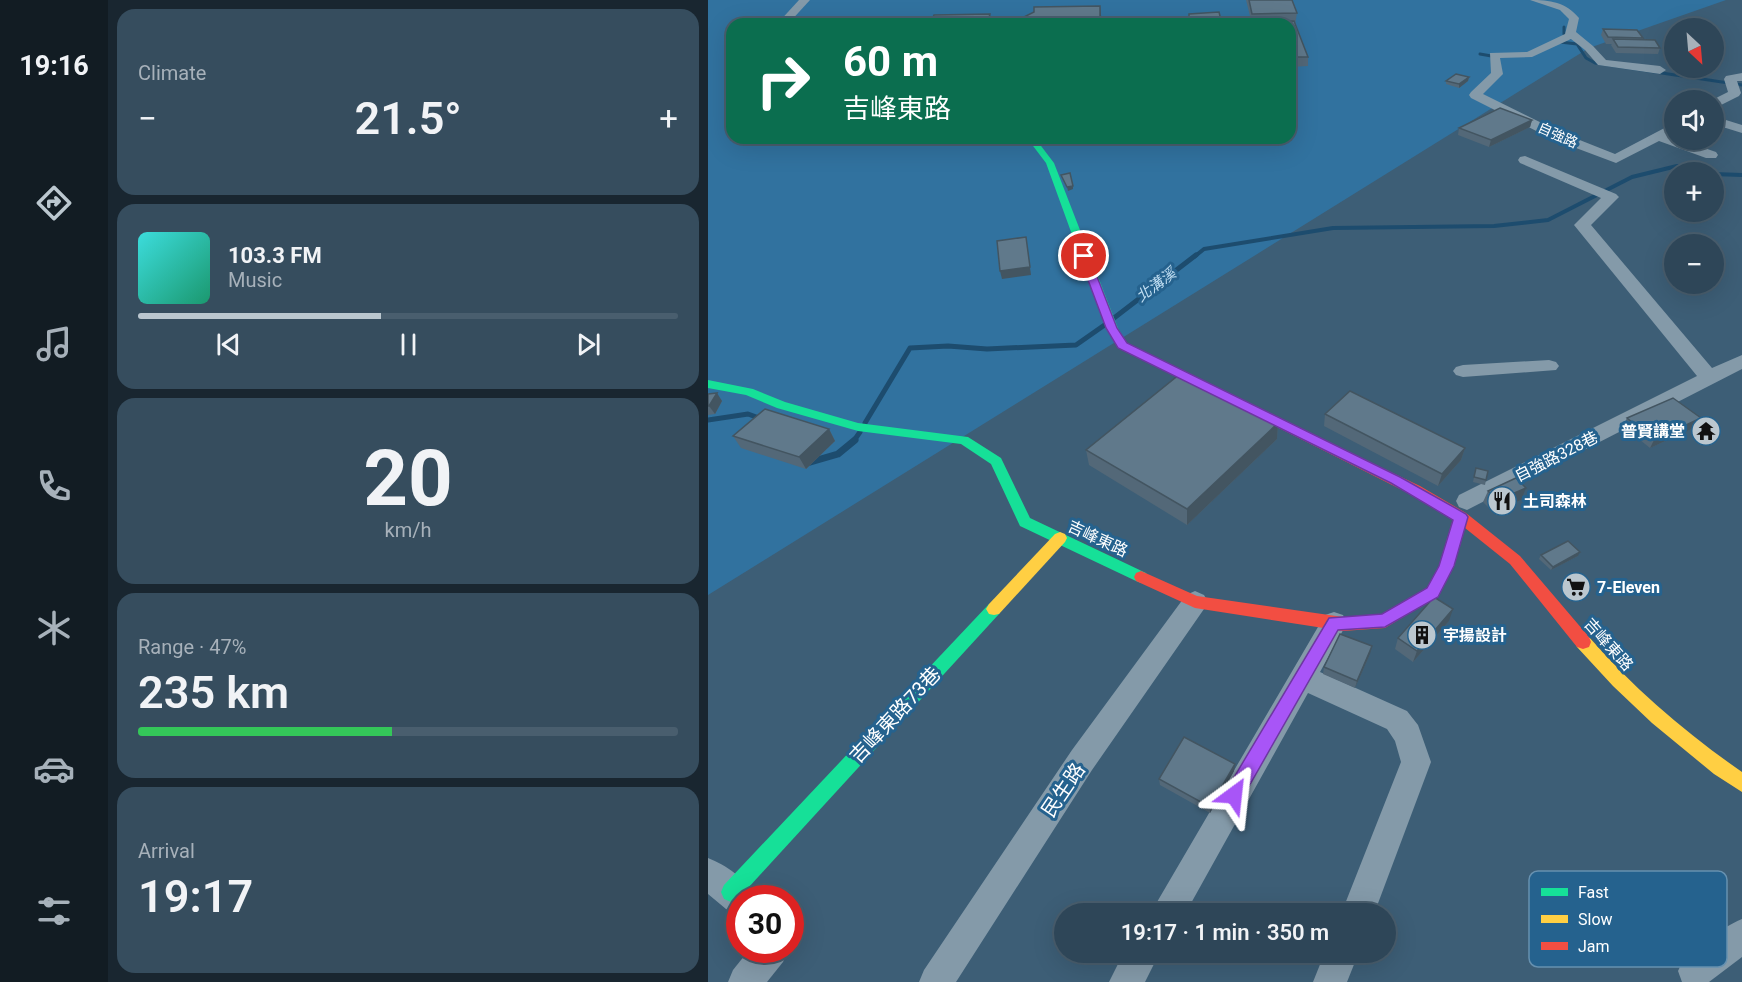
<!DOCTYPE html>
<meta charset="utf-8">
<style>
:root{--surface:#2e4658;--page:#364d5e;--text:#f1f3f6;--muted:#a7b1ba;--line:#495e6e;--accent:#bbc7cf}
body{margin:0;font-family:Roboto,"Noto Sans TC",sans-serif;background:var(--page);color:var(--text);height:100vh;display:flex;flex-direction:column;font-size:22px;white-space:nowrap}
*{box-sizing:border-box;margin:0}
p{font-size:20px;color:var(--muted)}
.icon{flex:none;width:33px;height:33px;fill:none;stroke:currentColor;stroke-width:2;stroke-linecap:round;stroke-linejoin:round}
.map{position:relative;flex:1;overflow:hidden}
.side{display:flex;flex-direction:column;gap:9px;padding:9px;background:#192630;width:600px}
.side>*{flex:none}
.banner{position:absolute;left:18px;top:18px;width:570px;height:126px;border-radius:18px;box-shadow:0 6px 24px #0002,0 0 0 2px var(--line);background:#0b6e4f;color:#fff;overflow:hidden}
.needle{width:39px;rotate:154deg}
.controls{position:absolute;left:956px;top:18px;display:grid;gap:12px}
.controls a{display:grid;place-items:center;width:60px;height:60px;border-radius:50%;background:var(--surface);box-shadow:0 6px 24px #0002,0 0 0 2px var(--line);font-size:30px}
.speed{position:absolute;left:18px;top:885px;display:flex;gap:12px;font-size:30px;font-weight:700;text-align:center}
.speed>*{display:grid;place-content:center;width:78px;height:78px;border-radius:50%;background:var(--surface);box-shadow:0 6px 24px #0002,0 0 0 2px var(--line);line-height:1}
.speed .limit{border:9px solid #d22;background:#fff;color:#111}
.pin{position:absolute;display:grid;place-items:center;width:51px;height:51px;color:#fff;margin:-26px;border:3px solid #fff;border-radius:50%;box-shadow:0 2px 6px #0007}
.me{position:absolute;width:66px;margin:-33px;rotate:30deg;stroke-linejoin:round;filter:drop-shadow(0 0 4px #0008)}
.turn{display:flex;align-items:center;gap:21px;height:126px;padding:0 18px;font-size:27px}
.turn .icon{width:78px;height:78px;stroke-width:2.5}
.turn b{display:block;font-size:42px;line-height:51px}
.big{font-size:45px;font-weight:600;line-height:1.1}
.side .card{flex:1;display:flex;flex-direction:column;justify-content:center;gap:9px;min-width:0;padding:0 21px;border-radius:18px;background:var(--page)}
.side .dial{align-items:center;gap:0}
.dial b{font-size:78px;line-height:1}
.song{display:flex;align-items:center;gap:18px}
.cover{width:72px;height:72px;border-radius:9px;background:linear-gradient(135deg,hsl(180 70% 55%),hsl(160 70% 35%))}
.played{height:6px;border-radius:3px;background:linear-gradient(90deg,var(--accent) 45%,var(--line) 45%)}
.keys{display:flex;justify-content:space-around;direction:ltr}
.heat{display:flex;justify-content:space-between;align-items:center;font-size:33px;direction:ltr}
.charge{height:9px;border-radius:4px;background:linear-gradient(90deg,#34c759 47%,var(--line) 0)}
.trip{position:absolute;left:346px;top:903px;width:342px;height:60px;border-radius:30px;background:var(--surface);box-shadow:0 6px 24px #0002,0 0 0 2px var(--line);font-weight:600;line-height:60px;text-align:center}
main{display:flex;flex:1;min-height:0}
.tabs{display:flex;flex-direction:column;width:108px;justify-content:space-around;align-items:center;background:#121c23;color:var(--muted)}
.tabs .icon{width:42px;height:42px}
.tabs .current{color:var(--accent)}
.tabs b{font-size:27px;color:var(--text)}
.map>svg:first-child{display:block}
.green{fill:#31729f;fill-rule:evenodd}
.lines{fill:none;stroke-linecap:round;stroke-linejoin:round}
.stream-far3{stroke:#1d4c6e;stroke-width:3}
.stream-far2{stroke:#1d4c6e;stroke-width:4}
.stream-far1{stroke:#1d4c6e;stroke-width:5}
.stream{stroke:#1d4c6e;stroke-width:7}
.street{fill:#849aa9;fill-rule:evenodd}
.fast{fill:#16e098;fill-rule:evenodd}
.slow{fill:#ffcf43;fill-rule:evenodd}
.jam{fill:#f24e42;fill-rule:evenodd}
.wall{fill:#536878}
.shaded-wall{fill:#435561}
.building{fill:#60798b;stroke:#435561;stroke-width:1.5}
.route{fill:#a855f7;stroke:#6d37a1;stroke-width:1.5}
.labels{text-anchor:middle;stroke-width:6;stroke-linejoin:round;paint-order:stroke}
.far-street-label{font-size:14px;fill:#fff;stroke:#25628e}
.far-water-label{font-size:15px;font-style:italic;fill:#c0def2;stroke:#25628e}
.poi-label{font-size:16px;font-weight:bold;fill:#fff;stroke:#25628e;text-anchor:start}
.street-label{font-size:16px;fill:#fff;stroke:#25628e}
.near-street-label{font-size:20px;fill:#fff;stroke:#25628e}
.key{fill:#25628e;stroke:#6691b0;stroke-width:1.5}
.key-label{font-size:16px;fill:#fff}
</style>
<main>
<nav class="tabs">
<b>19:16</b>
<svg class="icon current" aria-label="directions" viewBox="0 0 24 24"><path d="M12 3l9 9-9 9-9-9zM9 14v-3h6M13 9l2 2-2 2"/></svg>
<svg class="icon" aria-label="music" viewBox="0 0 24 24"><path d="M9 18V5l10-2v13"/><circle cx="6" cy="18" r="3"/><circle cx="16" cy="16" r="3"/></svg>
<svg class="icon" aria-label="phone" viewBox="0 0 24 24"><path d="M5 4h4l2 5-3 2q2 4 5 5l2-3 5 2v4C11 20 4 13 5 4z"/></svg>
<svg class="icon" aria-label="climate" viewBox="0 0 24 24"><path d="M12 3v18M4 7l16 10M4 17L20 7"/></svg>
<svg class="icon" aria-label="car" viewBox="0 0 24 24"><path d="M5 17H2v-5l4-1 3-4h7l3 4 3 1v5h-3M9 17h6M6 11h13"/><circle cx="7" cy="17" r="2"/><circle cx="17" cy="17" r="2"/></svg>
<svg class="icon" aria-label="filters" viewBox="0 0 24 24"><path d="M4 7h16M4 17h16"/><circle cx="9" cy="7" r="2"/><circle cx="15" cy="17" r="2"/></svg>
</nav>
<section class="side">
<div class="card"><p>Climate</p>
<div class="heat"><a>−</a><b class="big">21.5°</b><a>+</a></div>
</div>
<div class="card">
<div class="song"><i class="cover"></i><div><b>103.3 FM</b><p>Music</p></div></div>
<div class="played"></div>
<div class="keys"><svg class="icon" aria-label="previous" viewBox="0 0 24 24"><path d="M18 5L8 12l10 7zM5 5v14"/></svg><svg class="icon" aria-label="pause" viewBox="0 0 24 24"><path d="M8 5v14M16 5v14"/></svg><svg class="icon" aria-label="next" viewBox="0 0 24 24"><path d="M6 5l10 7-10 7zM19 5v14"/></svg></div>
</div>
<div class="card dial"><b>20</b><p>km/h</p></div>
<div class="card"><p>Range · 47%</p><b class="big">235 km</b><div class="charge"></div></div>
<div class="card"><p>Arrival</p><b class="big">19:17</b></div>
</section>
<div class="map">
<svg width="1034" height="982" viewBox="0 0 1034 982">
<rect width="100%" height="100%" fill="#3d5e76"/>
<!-- green -->
<path class="green" d="M0 0H1018L881 48 0 595ZM24 24H582V138H24Z"/>
<g class="lines">
<!-- stream-far3 -->
<g class="stream-far3">
<polyline points="856,27 856,34 862,38"/>
<polyline points="852,42 869,44 878,58 887,63 1034,85"/>
<polyline points="772,54 789,57"/>
</g>
<!-- stream-far2 -->
<g class="stream-far2">
<polyline points="1005,174 1034,175"/>
<polyline points="486,257 496,249 625,228 786,226 840,220 924,177 969,166 993,172"/>
</g>
<!-- stream-far1 -->
<g class="stream-far1">
<polyline points="406,318 488,255"/>
<polyline points="0,420 40,414 51,418 48,422"/>
<polyline points="157,423 202,348 240,346 279,349 368,345 398,324"/>
<polyline points="145,442 152,432"/>
</g>
<!-- stream -->
<polyline class="stream" points="99,463 130,454 147,440"/>
<!-- street -->
<g class="street">
<polygon points="91,0 102,0 80,24 69,24"/>
<path d="M822 0C842 0 858 2 871 18L868 32 885 46 898 60 952 66 958 70 952 74 890 65 877 50 863 39 824 57 792 58 795 74 775 94 854 133 907 154 966 123V132L961 135 966 137V140H973L1008 152 1010 155 1008 158H998L951 141 908 163 844 139 763 98 761 95 763 92 783 73 782 53 819 52 857 34 861 19 852 10Z"/>
<polygon points="1034,73 1034,81 1029,81 1033,93 1031,96 1005,109 1004,100 1020,92 1016,79 1018,76"/>
<polygon points="1005,116 1034,125 1034,133 1005,124"/>
<polygon points="817,156 908,194 911,197 883,225 1004,368 1034,355 1034,369 759,510 751,507 748,501 751,495 989,376 866,225 893,198 812,163 810,160 812,157"/>
<polygon points="841,360 848,362 851,366 848,370 755,377 748,375 745,371 748,367 755,365"/>
<polygon points="487,591 496,595 500,602 496,609 384,770 248,982 211,982 216,970 364,750 478,595"/>
<polygon points="626,612 635,615 639,623 612,672 699,711 710,725 723,762 666,914 633,914 693,762 687,741 679,729 600,693 477,914 442,914 617,615"/>
<path d="M0 858C18 865 39 879 46 897L32 898V913L18 909 0 894Z"/>
<path d="M1034 919V957L1001 982H974L970 971C978 951 1013 928 1034 919Z"/>
<polygon points="41,950 80,950 75,962 59,982 20,982 25,970"/>
<polygon points="416,952 452,952 437,982 401,982"/>
<polygon points="617,952 651,952 639,982 605,982"/>
</g>
<!-- fast -->
<g class="fast">
<polygon points="319,138 327,138 346,163 410,328 418,343 563,414 565,417 563,420 555,420 410,347 398,328 338,163"/>
<polygon points="0,380 45,389 77,402 150,423 260,437 293,458 322,518 438,573 440,577 438,581 433,583 428,581 312,526 283,464 253,444 150,431 69,408 38,395 0,388"/>
<polygon points="286,603 291,604 294,609 291,614 30,899 23,902 16,899 13,892 16,885 281,604"/>
</g>
<!-- slow -->
<g class="slow">
<polygon points="352,532 357,534 359,538 357,542 291,614 286,615 281,614 278,609 281,604 347,534"/>
<path d="M875 635 881 637C926 689 978 733 1034 772V792L1006 774 944 723 905 686 869 647 867 642 869 637Z"/>
</g>
<!-- jam -->
<polygon class="jam" points="559,413 712,486 758,513 812,556 881,637 883,642 881,647 875,649 869,647 802,564 757,528 745,566 730,596 677,628 635,631 487,608 428,581 426,577 428,573 433,571 489,596 635,617 674,615 720,588 731,566 745,519 702,494 555,420 553,417 555,414"/>
</g>
<!-- wall -->
<g class="wall">
<polygon points="538,0 584,0 589,13 587,25 600,57 600,66 582,67 582,24 544,24"/>
<polygon points="392,6 394,24 288,24"/>
<polygon points="895,29 935,38 935,40 952,48 950,54 908,53 903,45 904,44 898,44 893,35"/>
<polygon points="582,70 588,78 588,85 582,85"/>
<polygon points="761,77 760,81 751,88 738,84 738,81"/>
<polygon points="824,120 822,127 781,147 750,135 751,128"/>
<polygon points="0,394 14,401 7,414 0,415"/>
<polygon points="617,414 757,448 753,460 730,486 616,426"/>
<polygon points="919,418 988,427 942,448 915,426"/>
<polygon points="570,423 569,439 479,525 381,465 378,450"/>
<polygon points="121,429 127,441 98,469 33,448 25,436"/>
<polygon points="768,468 778,480 777,485 765,482"/>
<polygon points="780,491 813,500 785,512 775,502"/>
<polygon points="833,555 870,556 843,570 831,559"/>
<polygon points="741,621 705,662 687,649 690,638"/>
<polygon points="662,654 647,688 615,674 616,667"/>
<polygon points="526,771 502,813 452,785 451,779"/>
</g>
<!-- shaded-wall -->
<g class="shaded-wall">
<polygon points="392,6 394,24 392,24"/>
<polygon points="282,14 284,24 279,24"/>
<polygon points="761,77 760,81 751,88 751,84"/>
<polygon points="824,120 822,127 781,147 783,140"/>
<polygon points="365,186 365,189 360,191 359,187"/>
<polygon points="318,237 323,275 294,279 292,271"/>
<polygon points="9,393 14,401 7,414 1,406"/>
<polygon points="993,418 988,427 942,448 946,440"/>
<polygon points="570,423 569,439 479,525 479,509"/>
<polygon points="121,429 127,441 98,469 91,457"/>
<polygon points="757,448 753,460 730,486 734,474"/>
<polygon points="818,488 813,500 785,512 790,500"/>
<polygon points="872,552 870,556 843,570 845,567"/>
<polygon points="745,609 741,621 705,662 709,651"/>
<polygon points="664,646 662,654 647,688 649,681"/>
<polygon points="527,764 526,771 502,813 502,807"/>
</g>
<!-- building -->
<g class="building">
<polygon points="541,0 584,0 589,13 544,14"/>
<polygon points="392,6 392,19 335,21 334,24 288,24 289,18 316,17 326,12 326,7"/>
<polygon points="511,12 514,24 481,24 481,14"/>
<polygon points="282,14 279,24 222,24 226,15"/>
<polygon points="586,21 600,57 582,57 582,24 547,24 547,22"/>
<polygon points="895,29 929,30 935,38 900,37"/>
<polygon points="905,39 947,40 952,48 910,47"/>
<polygon points="582,70 585,70 588,78 582,78"/>
<polygon points="748,74 761,77 751,84 738,81"/>
<polygon points="792,108 824,120 783,140 751,128"/>
<polygon points="362,173 365,186 359,187 353,175"/>
<polygon points="318,237 322,267 292,271 289,241"/>
<polygon points="472,374 570,423 479,509 378,450"/>
<polygon points="642,391 757,448 734,474 617,414"/>
<polygon points="9,393 1,406 0,406 0,394"/>
<polygon points="965,398 993,418 946,440 919,418"/>
<polygon points="57,409 121,429 91,457 25,436"/>
<polygon points="768,468 780,471 778,480 766,477"/>
<polygon points="808,478 818,488 790,500 780,491"/>
<polygon points="860,541 872,552 845,567 833,555"/>
<polygon points="726,597 745,609 709,651 690,638"/>
<polygon points="632,634 664,646 649,681 616,667"/>
<polygon points="476,737 527,764 502,807 451,779"/>
</g>
<!-- route -->
<polygon class="route" points="372,253 381,256 409,328 419,343 692,477 758,514 760,517 746,566 730,597 677,627 630,630 532,802 526,805 519,802 517,795 519,789 621,618 674,614 719,588 731,566 745,520 683,483 410,348 398,328 371,256"/>
<!-- icons -->
<defs>
<g id="temple-disc" transform="scale(1.5)"><circle r="9.5" fill="#bbc7cf" stroke="#25628e"/><path d="M0-6L5-2H3V0L6.5 2.5H4V6H1.5V3h-3V6H-4V2.5H-6.5L-3 0V-2H-5Z" fill="#111"/></g>
<g id="restaurant-disc" transform="scale(1.5)"><circle r="9.5" fill="#bbc7cf" stroke="#25628e"/><path d="M-5-6h1v4h1v-4h1v4h1v-4h1v5L-1.5 .5V6h-2V.5L-5-1ZM5-6V6H3V1.5H1.5Q1.5-4 5-6Z" fill="#111"/></g>
<g id="supermarket-disc" transform="scale(1.5)"><circle r="9.5" fill="#bbc7cf" stroke="#25628e"/><path d="M-6-5.5h2.5l.6 2H6L4.5 2H-2.5L-4.4-4H-6ZM-1.5 3.2a1.3 1.3 0 1 0 .1 0ZM3 3.2a1.3 1.3 0 1 0 .1 0Z" fill="#111"/></g>
<g id="building-disc" transform="scale(1.5)"><circle r="9.5" fill="#bbc7cf" stroke="#25628e"/><path d="M-4-6H4V6H1V3H-1V6H-4ZM-2.5-4.3h1.7v1.8h-1.7ZM.8-4.3h1.7v1.8H.8ZM-2.5-1h1.7V.8h-1.7ZM.8-1h1.7V.8H.8Z" fill="#111"/></g>
</defs>
<g fill-rule="evenodd">
<use href="#temple-disc" x="998" y="431"/>
<use href="#restaurant-disc" x="794" y="501"/>
<use href="#supermarket-disc" x="868" y="587"/>
<use href="#building-disc" x="714" y="635"/>
</g>
<g class="labels">
<!-- far-street labels -->
<g class="far-street-label">
<text transform="translate(850 135) rotate(24)" y="5">自強路</text>
</g>
<!-- far-water labels -->
<g class="far-water-label">
<text transform="translate(448 285) rotate(-37)" y="5">北溝溪</text>
</g>
<!-- poi labels -->
<g class="poi-label">
<text x="977" y="437" text-anchor="end">普賢講堂</text>
<text x="815" y="507">土司森林</text>
<text x="889" y="593">7-Eleven</text>
<text x="735" y="641">宇揚設計</text>
</g>
<!-- street labels -->
<g class="street-label">
<text transform="translate(848 456) rotate(-27)" y="6">自強路328巷</text>
<text transform="translate(390 538) rotate(25)" y="6">吉峰東路</text>
<text transform="translate(901 644) rotate(48)" y="6">吉峰東路</text>
</g>
<!-- near-street labels -->
<g class="near-street-label">
<text transform="translate(187 715) rotate(-47)" y="7">吉峰東路73巷</text>
<text transform="translate(355 790) rotate(-56)" y="7">民生路</text>
</g>
</g>
<!-- legend -->
<rect x="821" y="871" width="198" height="96" rx="9" class="key"/>
<rect x="833" y="888" width="27" height="8" fill="#16e098"/>
<rect x="833" y="915" width="27" height="8" fill="#ffcf43"/>
<rect x="833" y="942" width="27" height="8" fill="#f24e42"/>
<g class="key-label">
<text x="870" y="898">Fast</text>
<text x="870" y="925">Slow</text>
<text x="870" y="952">Jam</text>
</g>
</svg>
<div class="controls">
<a><svg class="needle" viewBox="-14 -14 28 28"><path d="M0-13l5 13h-10z" fill="#e53935"/><path d="M0 13l5-13h-10z" fill="#a7b1ba"/></svg></a>
<a><svg class="icon" aria-label="sound" viewBox="0 0 24 24"><path d="M4 9h4l5-4v14l-5-4H4zM17 9q2 3 0 6"/></svg></a>
<a>+</a>
<a>−</a>
</div>
<div class="speed"><div class="limit">30</div></div>
<div class="pin" style="left:376px;top:256px;background:#d93025"><svg class="icon" aria-label="arrive" viewBox="0 0 24 24"><path d="M6 21V4h12l-3 4 3 4H6"/></svg></div>
<svg class="me" style="left:526px;top:795px" viewBox="-20 -20 40 40"><path d="M0-17L14 15 0 8-14 15z" fill="#a855f7" stroke="#fff" stroke-width="4"/></svg>
<div class="trip">19:17 · 1 min · 350 m</div>
<div class="banner">
<div class="turn"><svg class="icon" aria-label="right" viewBox="0 0 24 24"><path d="M7 20v-9h11M14 6l5 5-5 5"/></svg><div><b>60 m</b>吉峰東路</div></div>
</div>
</div>
</main>
